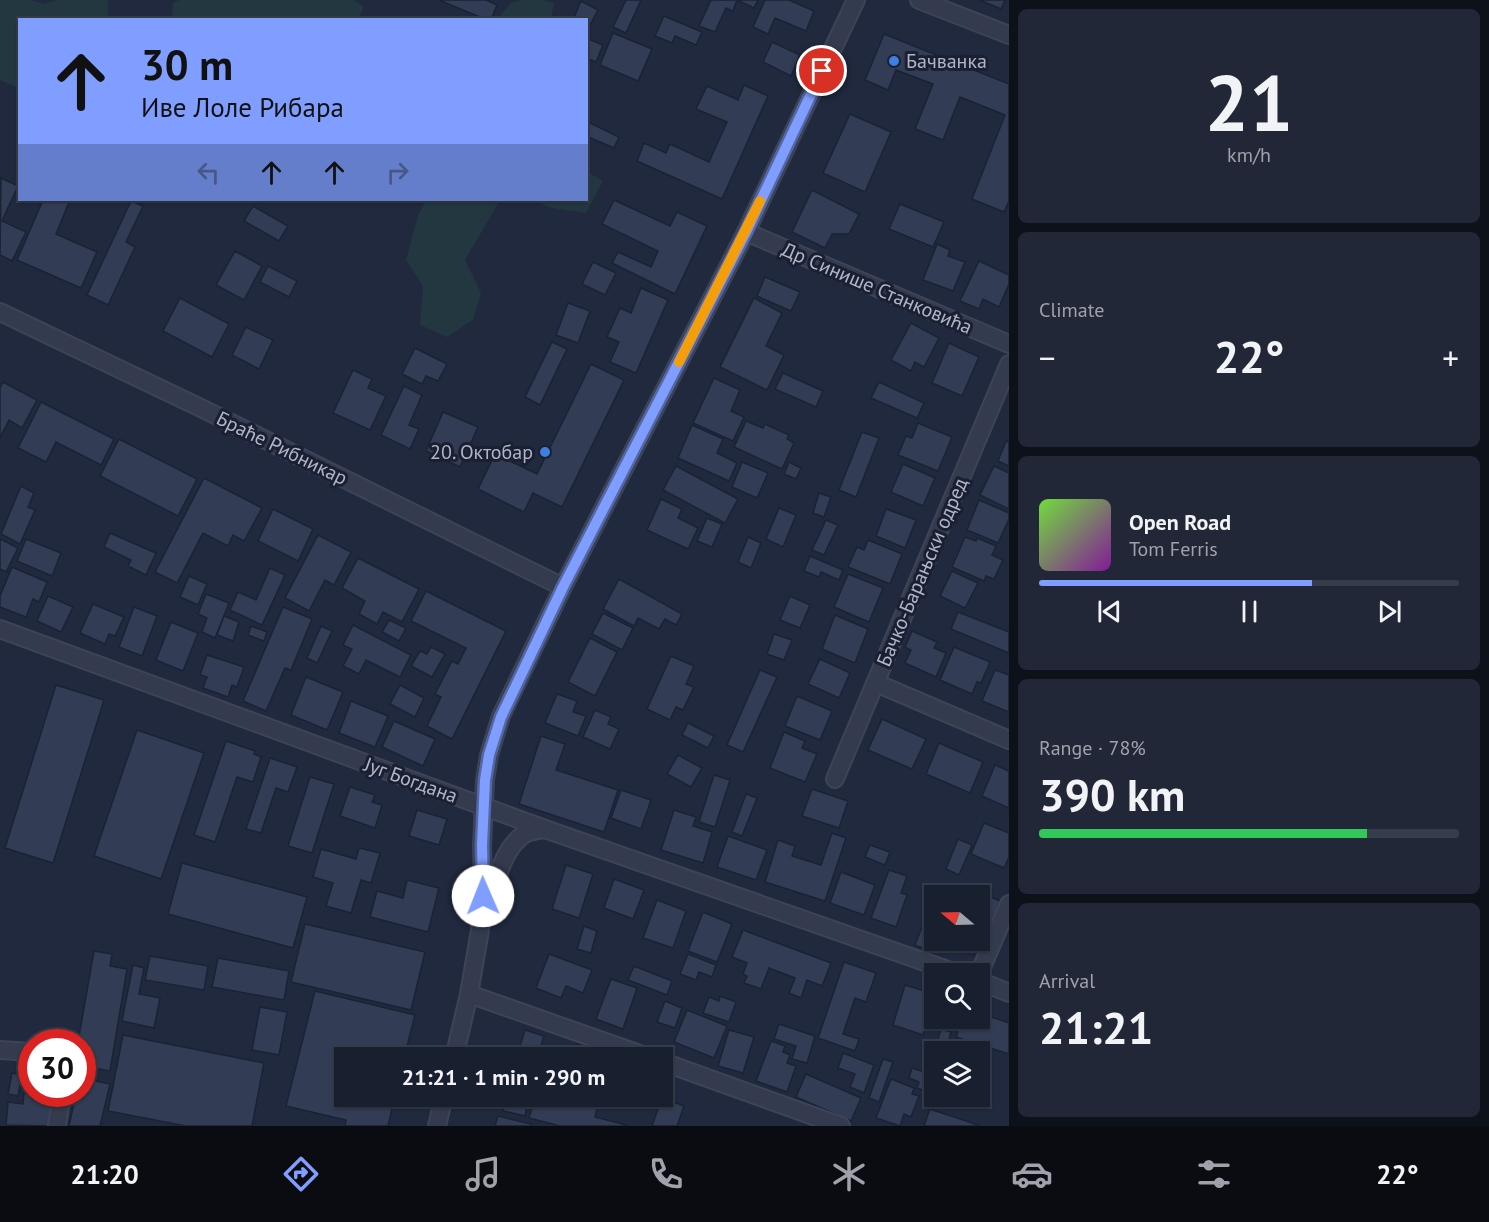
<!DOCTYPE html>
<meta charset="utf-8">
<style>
:root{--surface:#181f2e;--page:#212736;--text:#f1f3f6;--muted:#9fa2aa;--line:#363d4a;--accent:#7f9eff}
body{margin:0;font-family:"PT Sans",sans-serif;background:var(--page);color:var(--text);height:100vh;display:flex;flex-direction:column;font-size:22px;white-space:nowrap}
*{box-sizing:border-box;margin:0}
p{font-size:20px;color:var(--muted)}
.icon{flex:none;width:33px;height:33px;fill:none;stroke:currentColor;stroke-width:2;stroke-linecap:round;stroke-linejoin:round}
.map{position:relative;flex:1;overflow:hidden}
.drawer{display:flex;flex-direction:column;gap:9px;padding:9px;background:#0d1119;width:480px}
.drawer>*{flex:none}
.guide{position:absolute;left:18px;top:18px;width:570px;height:183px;border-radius:0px;box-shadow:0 2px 4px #0004,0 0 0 2px var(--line);background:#7f9eff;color:#111;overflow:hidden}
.needle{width:39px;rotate:289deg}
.tools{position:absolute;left:924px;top:885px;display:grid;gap:12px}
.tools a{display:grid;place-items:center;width:66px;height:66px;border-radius:0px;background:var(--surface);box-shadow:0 2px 4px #0004,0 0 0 2px var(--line);font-size:30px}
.speed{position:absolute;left:18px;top:1029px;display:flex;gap:12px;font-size:30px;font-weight:700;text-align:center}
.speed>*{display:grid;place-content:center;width:78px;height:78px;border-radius:50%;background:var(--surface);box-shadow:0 2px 4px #0004,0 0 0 2px var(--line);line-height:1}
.speed .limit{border:9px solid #d22;background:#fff;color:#111}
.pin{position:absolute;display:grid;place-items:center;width:51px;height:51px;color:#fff;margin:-26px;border:3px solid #fff;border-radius:50%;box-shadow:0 2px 6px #0007}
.me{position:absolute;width:66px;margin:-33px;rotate:359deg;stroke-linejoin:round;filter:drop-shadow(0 0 4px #0008)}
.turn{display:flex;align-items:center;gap:21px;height:126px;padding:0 24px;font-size:27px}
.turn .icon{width:78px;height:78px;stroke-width:2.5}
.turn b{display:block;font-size:42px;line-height:51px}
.lanes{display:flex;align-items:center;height:57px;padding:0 24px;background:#0003;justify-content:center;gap:30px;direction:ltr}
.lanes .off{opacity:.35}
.big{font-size:45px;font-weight:700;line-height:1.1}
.drawer .widget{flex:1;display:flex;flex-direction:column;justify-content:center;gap:9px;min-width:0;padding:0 21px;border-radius:9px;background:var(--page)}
.drawer .dial{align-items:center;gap:0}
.dial b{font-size:78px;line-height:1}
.song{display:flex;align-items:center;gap:18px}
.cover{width:72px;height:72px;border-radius:9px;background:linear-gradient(135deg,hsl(100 70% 55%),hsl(290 70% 35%))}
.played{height:6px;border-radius:3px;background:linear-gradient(90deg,var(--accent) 65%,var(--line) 65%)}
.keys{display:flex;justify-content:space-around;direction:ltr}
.heat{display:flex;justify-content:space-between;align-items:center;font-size:33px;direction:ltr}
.charge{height:9px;border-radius:4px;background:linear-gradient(90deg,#34c759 78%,var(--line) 0)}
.trip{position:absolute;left:334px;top:1047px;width:339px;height:60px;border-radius:0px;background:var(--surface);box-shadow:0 2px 4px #0004,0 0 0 2px var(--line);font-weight:700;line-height:60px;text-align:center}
.tab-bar{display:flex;height:96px;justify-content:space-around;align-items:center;background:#0a0c12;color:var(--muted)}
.tab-bar .icon{width:42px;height:42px}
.tab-bar .current{color:var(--accent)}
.tab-bar b{font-size:27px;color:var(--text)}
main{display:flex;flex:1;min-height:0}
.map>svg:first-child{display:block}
.green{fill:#22373f}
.building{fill:#323c54;stroke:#1b2234;stroke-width:1.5}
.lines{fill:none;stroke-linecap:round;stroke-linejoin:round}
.minor-casing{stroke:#3d4456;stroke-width:20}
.minor{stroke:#343b4e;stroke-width:16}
.route-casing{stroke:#5367a6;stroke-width:15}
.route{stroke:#7f9eff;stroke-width:10}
.slow{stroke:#f59e0b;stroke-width:10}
.shop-dot{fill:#3f7fe0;stroke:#1a2032;stroke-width:2}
.labels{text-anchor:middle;stroke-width:6;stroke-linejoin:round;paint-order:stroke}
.poi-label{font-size:20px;fill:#b0b6c9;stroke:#1a2032;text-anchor:start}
.street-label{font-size:20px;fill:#b0b6c9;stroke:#1a2032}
</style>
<main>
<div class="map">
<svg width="1009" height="1126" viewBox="0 0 1009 1126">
<rect width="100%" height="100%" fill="#20293e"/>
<!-- green -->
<g class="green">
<polygon points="0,0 31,0 43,4 57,0 108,0 108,19 20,20 18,88 0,80"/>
<polygon points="179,0 354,0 364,7 358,19 172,19 173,3"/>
<polygon points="520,0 543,0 554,3 551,19 497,19 510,4"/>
<polygon points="587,172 603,181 586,213 552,208 533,200 586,200"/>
<polygon points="426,200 500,200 465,260 481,293 473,320 447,337 420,325 423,286 406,260 418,215"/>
</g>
<!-- building -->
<g class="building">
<polygon points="439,0 486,0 497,5 491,20 487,20"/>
<polygon points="626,0 641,0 626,33 613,27"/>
<polygon points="711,0 758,0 754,8 737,0 733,11 726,8 715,32 699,26"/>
<polygon points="765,0 789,0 814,11 806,31 775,18 768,34 753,27"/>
<polygon points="980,0 1005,0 1001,9"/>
<polygon points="581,1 598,10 588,29 586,28 586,20 573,20"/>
<polygon points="664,16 702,32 696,45 675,36 672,43 655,36"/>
<polygon points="613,33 652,49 638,81 600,65"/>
<polygon points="884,34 1009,84 1009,201 1004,212 972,199 1005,115 960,97 943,140 915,129 933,84 896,70 888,90 865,80"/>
<polygon points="586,38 603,45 596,62 586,58"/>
<polygon points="772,42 800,55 791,76 763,62"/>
<polygon points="744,85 768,96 722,199 637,161 644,143 666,153 670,144 709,162 727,122 696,109 707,86 738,100"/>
<polygon points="850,114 891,132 865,192 823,173"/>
<polygon points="586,121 619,137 614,148 586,136"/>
<polygon points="1,178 18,186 2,221 26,232 12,261 0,255"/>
<polygon points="812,190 859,214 849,234 832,234 825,248 792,232"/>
<polygon points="43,200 70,200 56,234 97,252 81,288 17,260"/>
<polygon points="614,200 670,226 677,212 707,226 675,294 612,263 618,252 651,267 658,251 602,224"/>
<polygon points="131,201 143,206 126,242 135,247 108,305 87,295"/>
<polygon points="900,204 944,222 933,247 889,229"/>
<polygon points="253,206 288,226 279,241 244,221"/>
<polygon points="937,244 950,250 948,256 965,262 953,291 923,280"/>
<polygon points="235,251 262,266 244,300 216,285"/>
<polygon points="979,261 1009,275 1009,284 999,307 983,299 979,309 960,301"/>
<polygon points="593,262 616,273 605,295 582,284"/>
<polygon points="268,266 297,281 289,297 260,282"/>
<polygon points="765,277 800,292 791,311 757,296"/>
<polygon points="641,288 668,300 636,373 610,362 619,342 607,337 620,308 631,313"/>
<polygon points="180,298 229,324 212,357 163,331"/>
<polygon points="754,298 782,313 766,346 784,355 767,390 720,367"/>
<polygon points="568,303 590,311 578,343 556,335"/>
<polygon points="911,323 939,338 924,367 915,362 911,371 891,360"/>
<polygon points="246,327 273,340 259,369 232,355"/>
<polygon points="552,342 567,349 540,405 525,397"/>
<polygon points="949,343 979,357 962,396 932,383"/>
<polygon points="415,348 447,364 438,381 426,376 422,384 402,374"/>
<polygon points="591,364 624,380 562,507 533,493 524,512 478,489 495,454 537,474"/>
<polygon points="353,370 372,379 368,388 386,396 370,430 333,413"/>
<polygon points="783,373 823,391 816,407 775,389"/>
<polygon points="714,378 740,390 731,411 744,417 733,441 693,423"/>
<polygon points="3,382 37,400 22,428 9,420 0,438 0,388"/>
<polygon points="879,382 924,403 917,418 871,398"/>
<polygon points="404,386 422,395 409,425 419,429 410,449 381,435"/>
<polygon points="41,402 114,439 101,465 56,442 46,462 18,448"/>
<polygon points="443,412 478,427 460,467 426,451"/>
<polygon points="746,421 763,428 765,424 789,435 787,439 794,443 782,469 734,447"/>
<polygon points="918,423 952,437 938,471 898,455 906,436 912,438"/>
<polygon points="692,425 723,439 717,453 737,463 729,481 678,458"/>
<polygon points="862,432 879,438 856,497 839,490"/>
<polygon points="119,439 197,479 178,516 100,476"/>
<polygon points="1006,441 1009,442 1009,466 998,461"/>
<polygon points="742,462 768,473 757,498 732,487"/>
<polygon points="789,462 801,468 796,479 784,474"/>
<polygon points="903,464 935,478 923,506 891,492"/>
<polygon points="676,466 738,499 725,523 663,490"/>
<polygon points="994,466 1009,473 1009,509 980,495"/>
<polygon points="204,478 262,508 244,541 233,535 228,546 203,533 177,583 155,572"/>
<polygon points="21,486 34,493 28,507 35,510 20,544 1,534"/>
<polygon points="819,493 831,497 824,517 813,513"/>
<polygon points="661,499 682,509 678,518 698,528 688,549 647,530"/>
<polygon points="979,500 1009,513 1009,519 998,543 967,530"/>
<polygon points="779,508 796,515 783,547 766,539"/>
<polygon points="273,509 313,529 298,561 258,541"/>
<polygon points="886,509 916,520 905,548 876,536"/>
<polygon points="707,518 722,524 712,547 697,541"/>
<polygon points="826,520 838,525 824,555 812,550"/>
<polygon points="110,533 156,553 146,575 128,566 131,560 104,547"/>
<polygon points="318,535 351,552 334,585 325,580 309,611 285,598"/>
<polygon points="748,537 761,543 751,568 738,562"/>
<polygon points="965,537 976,541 977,538 996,546 992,555 1003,560 994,579 986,576 984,581 952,567"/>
<polygon points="0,539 18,548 6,572 0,569"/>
<polygon points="26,539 61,553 52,576 17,561"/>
<polygon points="868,540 902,554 890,584 848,567 857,547 864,550"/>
<polygon points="810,556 843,570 839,580 821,572 819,577 804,571"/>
<polygon points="358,558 419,589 402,622 383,612 377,624 359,614 365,601 342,588"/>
<polygon points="12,567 47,582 39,602 33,599 26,617 0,607 0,596"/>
<polygon points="270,568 285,575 262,625 230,610 238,592 256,600"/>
<polygon points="952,571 978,583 965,608 940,596"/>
<polygon points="848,574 883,588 869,622 834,607"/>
<polygon points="189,576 207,584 198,605 180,597"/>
<polygon points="619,579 682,614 676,625 665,619 659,629 638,618 634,626 603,609"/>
<polygon points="426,591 506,631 452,739 427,726 441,697 435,694 452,661 458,664 466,648 411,621"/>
<polygon points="206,594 229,603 215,638 202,632 207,618 198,614"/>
<polygon points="48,596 73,607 61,632 37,621"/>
<polygon points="790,596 810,605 800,628 780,620"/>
<polygon points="93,604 124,617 115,636 109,634 105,644 80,633"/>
<polygon points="134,607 157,616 142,656 119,647"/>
<polygon points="283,607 312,619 291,670 285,668 266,711 243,701"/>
<polygon points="958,612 1009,632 1009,653 951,629"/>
<polygon points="603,613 633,628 622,650 592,634"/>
<polygon points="835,615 868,629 855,663 822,649"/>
<polygon points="224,616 239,622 233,641 217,635"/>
<polygon points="389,620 406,628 399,641 382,632"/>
<polygon points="171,622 198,633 183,671 156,660"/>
<polygon points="353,625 411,655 400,677 366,660 359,674 343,666 352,649 343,645"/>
<polygon points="251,626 267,632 264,641 248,635"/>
<polygon points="321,626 332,631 317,663 307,658"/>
<polygon points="912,631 937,642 934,648 946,653 936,677 905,663 911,650 905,647"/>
<polygon points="774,634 792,640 784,660 767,654"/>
<polygon points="590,638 617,652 595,696 568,682"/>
<polygon points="431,647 445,654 432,677 411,666 420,651 427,654"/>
<polygon points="954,647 990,662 981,683 977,682 972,694 940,680"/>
<polygon points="207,655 244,667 237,687 232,685 228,697 203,688 207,677 200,675"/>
<polygon points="671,656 694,666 686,684 694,687 683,710 676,707 670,720 647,709"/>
<polygon points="820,659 850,673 839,698 808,684"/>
<polygon points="760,670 777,677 743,752 727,745"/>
<polygon points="995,670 1009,675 1009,712 982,701"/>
<polygon points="306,677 343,692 327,730 291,715"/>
<polygon points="56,685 104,700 53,863 5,848"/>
<polygon points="400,685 424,698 415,717 390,704"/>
<polygon points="557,694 577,701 573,712 586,716 578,736 545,723"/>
<polygon points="797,696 832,711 820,740 785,726"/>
<polygon points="351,701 388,716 375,747 339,733"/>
<polygon points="595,710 611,717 608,724 619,729 610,749 583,737"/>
<polygon points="882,719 926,739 912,769 868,750"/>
<polygon points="394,721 435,739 423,766 382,747"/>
<polygon points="688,723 714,736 708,748 682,735"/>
<polygon points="137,730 204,753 161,879 94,856"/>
<polygon points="784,732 805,741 802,748 817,754 805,782 770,768"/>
<polygon points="541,736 565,744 556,770 618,790 604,832 519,804"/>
<polygon points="226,741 255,751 254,754 261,757 253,782 237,777 215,842 194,835"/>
<polygon points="939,743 983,762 970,793 926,774"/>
<polygon points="678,755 702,768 691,787 667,774"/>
<polygon points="270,758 297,767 288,792 276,788 261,833 246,829"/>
<polygon points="995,765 1009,771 1009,808 982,796"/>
<polygon points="714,775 730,780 715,827 699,822"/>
<polygon points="310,777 334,784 312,853 288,846"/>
<polygon points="350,787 375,795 372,802 382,805 375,828 340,816"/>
<polygon points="812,789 848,801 839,828 802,816"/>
<polygon points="621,790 651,800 641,829 611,818"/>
<polygon points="746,794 757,798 742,836 732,832"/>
<polygon points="417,810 447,819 439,845 409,836"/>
<polygon points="674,810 696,817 693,826 712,832 703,863 661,850"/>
<polygon points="984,823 1009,833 1009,857 1004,868 971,854"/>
<polygon points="832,833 846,838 825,901 765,882 778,840 795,846 792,856 821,865"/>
<polygon points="728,836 767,850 756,880 717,867"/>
<polygon points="958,839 972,845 959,875 946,869"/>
<polygon points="870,845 890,852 885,865 865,857"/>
<polygon points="359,848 380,853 371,883 361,880 351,913 326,906 333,883 313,877 321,849 356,859"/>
<polygon points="182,863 307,897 293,948 168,914"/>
<polygon points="566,865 593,874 579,918 552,909"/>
<polygon points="889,870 907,876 901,893 907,895 896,927 871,918"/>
<polygon points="841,872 875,885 864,915 830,903"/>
<polygon points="614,879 644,890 633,919 604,908"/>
<polygon points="407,880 439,888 428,932 370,917 377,891 403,898"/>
<polygon points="976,891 1000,901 988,931 984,928 980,939 980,896 974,896"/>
<polygon points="657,900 686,911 673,948 643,938"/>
<polygon points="932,901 934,902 934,940 930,951 915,945"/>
<polygon points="703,912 732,924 717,962 688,951"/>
<polygon points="305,924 425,952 411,1010 291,982"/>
<polygon points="584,926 597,931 591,953 577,949"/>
<polygon points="743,930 831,963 822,986 807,980 801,998 789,993 795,978 769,968 761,989 744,983 747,976 743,974 747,963 732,957"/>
<polygon points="955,940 979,940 973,955 952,946"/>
<polygon points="94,951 112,954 110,966 127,969 110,1071 82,1066 82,1042 78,1042"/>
<polygon points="549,954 592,970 583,993 566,986 561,998 536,988"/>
<polygon points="688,954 716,965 712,977 699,972 696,980 680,974"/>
<polygon points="150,956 208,966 204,990 145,980"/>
<polygon points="218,958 289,971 284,1000 212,987"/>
<polygon points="844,962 876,973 866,1002 855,998 843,1034 859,1039 855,1051 818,1038"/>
<polygon points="133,965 144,968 139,994 160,998 154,1028 122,1021"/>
<polygon points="634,966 672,981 667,995 628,980"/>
<polygon points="611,979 637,988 623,1029 596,1019"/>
<polygon points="905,985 934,994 923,1035 893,1025"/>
<polygon points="315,991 415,1015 404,1058 345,1058 345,1096 395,1096 388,1126 345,1126 346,1120 286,1106"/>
<polygon points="720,996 736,1002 729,1022 703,1013 709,997 719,1001"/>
<polygon points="665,1001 682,1008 675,1028 657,1022"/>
<polygon points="260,1007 287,1012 279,1055 252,1050"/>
<polygon points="687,1010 727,1026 714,1058 674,1042"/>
<polygon points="980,1013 1009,1023 1009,1054 956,1037 962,1018 980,1018"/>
<polygon points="779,1024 815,1036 807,1063 792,1059 796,1046 774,1039"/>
<polygon points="941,1029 951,1032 946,1052 934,1052 934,1066 930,1065"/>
<polygon points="525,1030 544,1036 540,1049 565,1058 516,1058"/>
<polygon points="729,1030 754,1037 743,1073 718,1066"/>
<polygon points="123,1035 264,1063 252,1126 186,1126 108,1111"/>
<polygon points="771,1041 785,1046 783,1052 790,1055 787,1063 796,1066 787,1092 756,1081"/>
<polygon points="577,1044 597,1050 595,1058 582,1058 574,1054"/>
<polygon points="843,1053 874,1065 864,1093 850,1087 855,1074 838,1068"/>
<polygon points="883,1059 893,1062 879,1102 869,1098"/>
<polygon points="912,1068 934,1075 930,1093 917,1088 919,1082 909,1078"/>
<polygon points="12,1073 22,1075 18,1096 8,1094"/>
<polygon points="806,1074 861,1098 851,1121 796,1097"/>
<polygon points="82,1078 110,1084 100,1126 69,1126 76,1094 82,1094"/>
<polygon points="891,1079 914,1088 912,1094 919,1096 911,1117 904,1114 900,1126 876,1118"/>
<polygon points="24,1093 54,1097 50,1126 6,1125 8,1102 23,1104"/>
<polygon points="507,1096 529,1096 525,1116 503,1111"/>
<polygon points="535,1096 555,1096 597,1108 595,1117 630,1126 560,1126 529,1118"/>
<polygon points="662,1098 684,1106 677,1126 652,1126"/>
<polygon points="930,1109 981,1126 924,1126"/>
<polygon points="498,1116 531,1124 531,1126 495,1126"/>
</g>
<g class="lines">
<!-- minor casing -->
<g class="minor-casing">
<g id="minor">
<polyline points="919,0 1009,35"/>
<polyline points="746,232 1009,344"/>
<polyline points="0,312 201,408 563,587"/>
<polyline points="0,629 545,829 959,974"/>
<polyline points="876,683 1009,740"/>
<polyline points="835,779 1009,364"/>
<path d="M487 909C496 884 502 847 526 833 532 831 539 830 545 829"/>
<polyline points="979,974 1009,904"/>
<polyline points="980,981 1009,993"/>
<polyline points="469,994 651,1058"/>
<polyline points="0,1050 32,1052"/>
<polyline points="454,1058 469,994 480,930 483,896 482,845 485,780 489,755 501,716 563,587 746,232 856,0"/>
<polyline points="663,1062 841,1126"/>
<polyline points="57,1126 62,1094"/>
<polyline points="437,1126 444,1096"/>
</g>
</g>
<!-- minor -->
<use href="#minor" class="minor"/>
</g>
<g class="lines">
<!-- route casing -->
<g class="route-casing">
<polyline id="route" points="483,896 482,845 485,780 489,755 501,717 563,587 746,232 822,71"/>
</g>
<!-- route -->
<use href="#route" class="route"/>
<!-- slow -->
<polyline class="slow" points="679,362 760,201"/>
</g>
<!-- markers -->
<g class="shop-dot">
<circle cx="894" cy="61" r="6"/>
<circle cx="545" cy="452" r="6"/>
</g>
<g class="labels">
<!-- poi labels -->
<g class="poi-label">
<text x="906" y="68">Бачванка</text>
<text x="533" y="459" text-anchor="end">20. Октобар</text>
</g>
<!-- street labels -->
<g class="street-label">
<text transform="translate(877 288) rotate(23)" y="7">Др Синише Станковића</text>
<text transform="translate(282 448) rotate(26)" y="7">Браће Рибникар</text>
<text transform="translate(922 572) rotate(-67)" y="7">Бачко-Барањски одред</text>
<text transform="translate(411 780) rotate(20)" y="7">Југ Богдана</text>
</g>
</g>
</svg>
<div class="tools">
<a><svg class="needle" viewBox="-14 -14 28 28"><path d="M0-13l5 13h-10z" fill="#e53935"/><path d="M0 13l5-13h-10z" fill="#9fa2aa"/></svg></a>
<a><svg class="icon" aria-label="search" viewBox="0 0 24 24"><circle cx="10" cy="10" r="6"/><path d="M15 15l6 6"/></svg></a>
<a><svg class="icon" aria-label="layers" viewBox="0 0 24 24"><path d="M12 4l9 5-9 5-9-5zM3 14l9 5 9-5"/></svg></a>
</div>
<div class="speed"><div class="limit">30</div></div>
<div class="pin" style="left:822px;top:71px;background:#d93025"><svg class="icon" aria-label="arrive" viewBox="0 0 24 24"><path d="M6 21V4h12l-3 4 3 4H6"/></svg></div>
<svg class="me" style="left:483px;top:896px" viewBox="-20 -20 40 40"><circle r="19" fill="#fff"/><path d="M0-13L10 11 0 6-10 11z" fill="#7f9eff"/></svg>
<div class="trip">21:21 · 1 min · 290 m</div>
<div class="guide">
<div class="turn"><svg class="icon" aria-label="ahead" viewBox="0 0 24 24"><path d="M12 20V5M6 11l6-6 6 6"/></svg><div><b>30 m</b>Иве Лоле Рибара</div></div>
<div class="lanes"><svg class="icon off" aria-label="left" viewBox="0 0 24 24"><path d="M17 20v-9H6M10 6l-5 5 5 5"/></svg><svg class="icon" aria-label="ahead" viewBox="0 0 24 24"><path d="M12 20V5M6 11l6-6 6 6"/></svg><svg class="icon" aria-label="ahead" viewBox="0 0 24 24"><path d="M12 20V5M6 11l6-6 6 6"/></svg><svg class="icon off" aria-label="right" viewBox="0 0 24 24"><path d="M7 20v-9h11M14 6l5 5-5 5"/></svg></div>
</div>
</div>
<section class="drawer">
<div class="widget dial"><b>21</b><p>km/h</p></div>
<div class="widget"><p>Climate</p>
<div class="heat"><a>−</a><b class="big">22°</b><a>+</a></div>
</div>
<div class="widget">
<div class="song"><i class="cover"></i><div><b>Open Road</b><p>Tom Ferris</p></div></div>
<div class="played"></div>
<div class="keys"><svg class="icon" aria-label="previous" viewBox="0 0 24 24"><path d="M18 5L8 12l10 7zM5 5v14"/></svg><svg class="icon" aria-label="pause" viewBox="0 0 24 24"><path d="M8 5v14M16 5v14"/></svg><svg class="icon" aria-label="next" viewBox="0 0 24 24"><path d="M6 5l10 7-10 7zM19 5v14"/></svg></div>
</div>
<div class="widget"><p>Range · 78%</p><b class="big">390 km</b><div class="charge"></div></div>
<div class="widget"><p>Arrival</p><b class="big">21:21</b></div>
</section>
</main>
<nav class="tab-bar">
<b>21:20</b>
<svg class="icon current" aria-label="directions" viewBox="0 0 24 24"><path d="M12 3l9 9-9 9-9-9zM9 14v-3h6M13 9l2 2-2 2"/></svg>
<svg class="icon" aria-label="music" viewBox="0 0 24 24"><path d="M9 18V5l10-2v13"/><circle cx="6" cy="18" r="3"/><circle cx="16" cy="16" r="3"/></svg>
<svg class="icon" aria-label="phone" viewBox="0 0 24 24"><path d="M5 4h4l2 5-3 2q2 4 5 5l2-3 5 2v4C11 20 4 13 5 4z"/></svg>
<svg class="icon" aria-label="climate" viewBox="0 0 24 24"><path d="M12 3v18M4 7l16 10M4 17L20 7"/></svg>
<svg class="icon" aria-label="car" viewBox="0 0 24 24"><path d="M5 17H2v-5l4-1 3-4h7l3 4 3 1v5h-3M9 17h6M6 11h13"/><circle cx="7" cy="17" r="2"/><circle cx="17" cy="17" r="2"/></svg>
<svg class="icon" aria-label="filters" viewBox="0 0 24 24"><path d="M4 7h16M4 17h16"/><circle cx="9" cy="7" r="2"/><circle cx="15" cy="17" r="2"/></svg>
<b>22°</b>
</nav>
